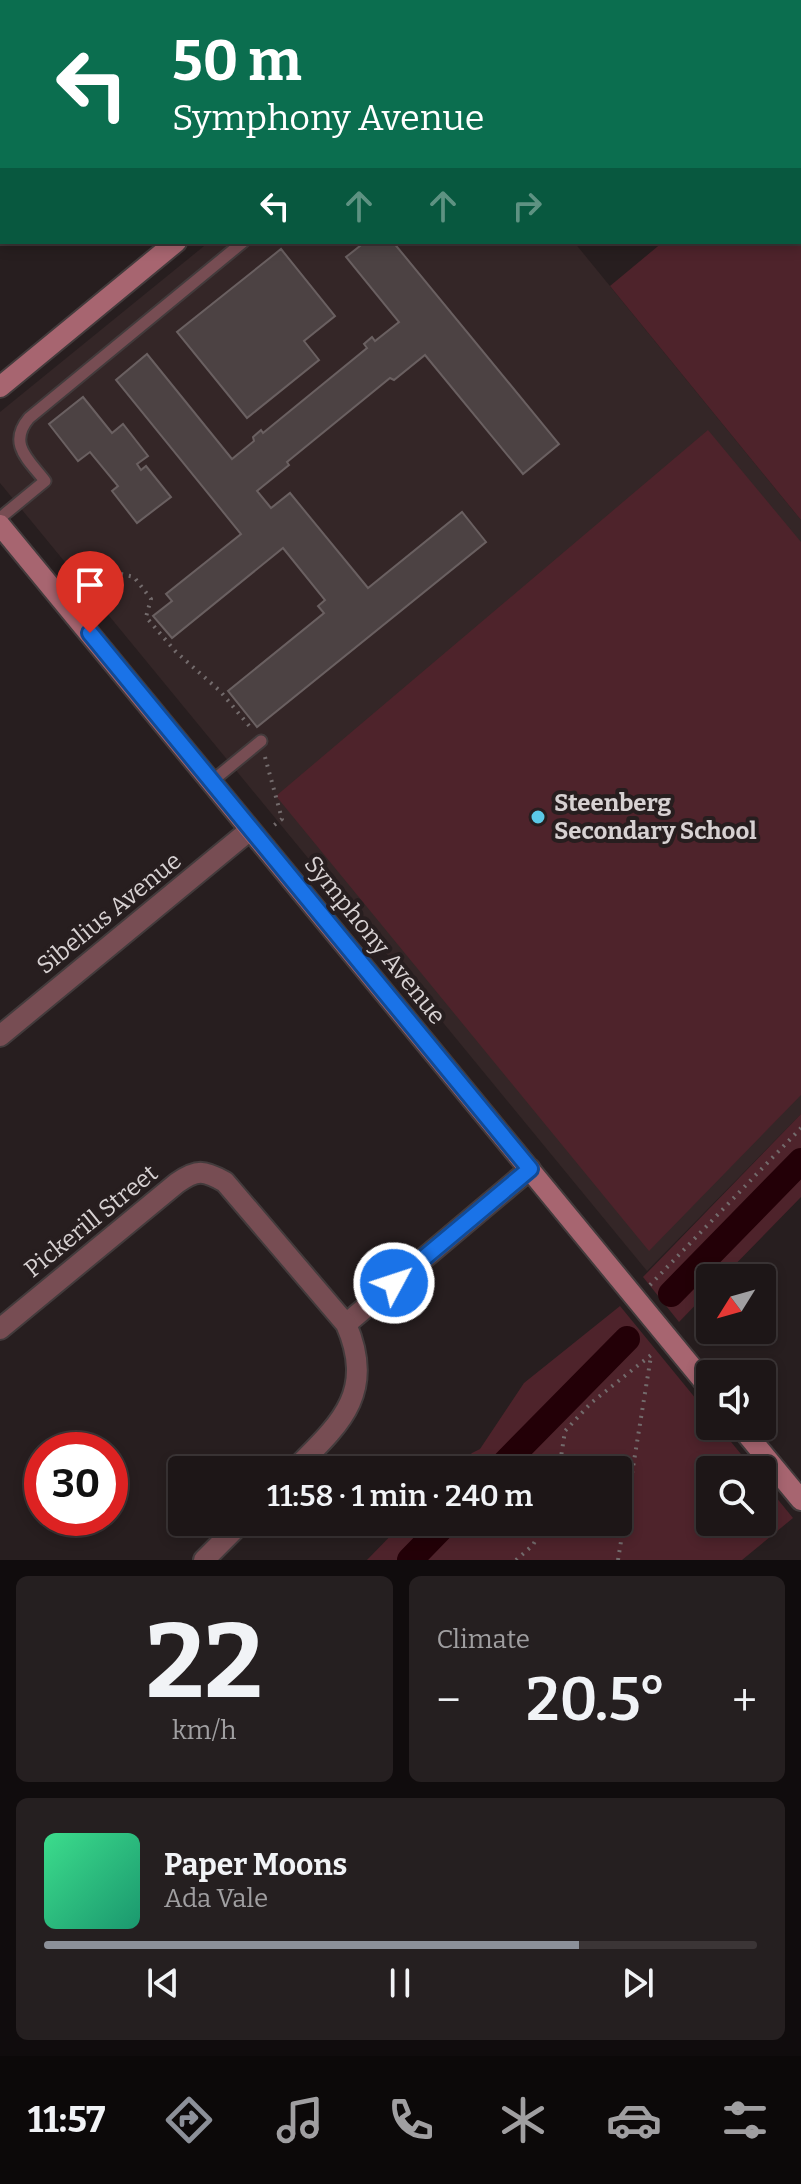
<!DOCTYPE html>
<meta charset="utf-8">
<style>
:root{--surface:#1d1617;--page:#251f20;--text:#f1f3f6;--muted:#a09fa1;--line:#3b3536;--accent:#8c9099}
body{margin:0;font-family:Bitter,serif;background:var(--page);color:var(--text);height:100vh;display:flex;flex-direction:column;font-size:30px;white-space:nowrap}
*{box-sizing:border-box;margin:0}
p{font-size:26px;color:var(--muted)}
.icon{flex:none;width:44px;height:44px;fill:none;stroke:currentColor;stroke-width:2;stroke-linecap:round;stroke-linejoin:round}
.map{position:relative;height:1560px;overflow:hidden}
.sheet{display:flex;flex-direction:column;gap:16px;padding:16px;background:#100c0d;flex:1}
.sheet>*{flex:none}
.hud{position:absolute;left:0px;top:0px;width:802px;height:244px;box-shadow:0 4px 12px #0003,0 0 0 2px var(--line);background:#0b6e4f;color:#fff;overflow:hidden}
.needle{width:52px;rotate:233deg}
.controls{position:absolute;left:696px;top:1264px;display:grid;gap:16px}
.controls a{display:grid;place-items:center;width:80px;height:80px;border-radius:8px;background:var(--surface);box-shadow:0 4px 12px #0003,0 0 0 2px var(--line);font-size:40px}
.speed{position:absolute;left:24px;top:1432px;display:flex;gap:16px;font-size:40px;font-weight:700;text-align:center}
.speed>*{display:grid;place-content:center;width:104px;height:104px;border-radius:50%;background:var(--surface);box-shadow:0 4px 12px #0003,0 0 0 2px var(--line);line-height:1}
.speed .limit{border:12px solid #d22;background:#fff;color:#111}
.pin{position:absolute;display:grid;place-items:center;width:68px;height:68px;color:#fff;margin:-82px -34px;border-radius:50% 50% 50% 0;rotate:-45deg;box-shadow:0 0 8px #0007}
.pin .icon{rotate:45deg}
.me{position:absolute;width:88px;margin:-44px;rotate:50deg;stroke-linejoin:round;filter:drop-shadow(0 0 6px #0008)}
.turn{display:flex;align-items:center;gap:28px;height:168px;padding:0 40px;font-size:36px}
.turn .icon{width:104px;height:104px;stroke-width:2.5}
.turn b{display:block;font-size:56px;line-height:68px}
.lanes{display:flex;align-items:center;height:76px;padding:0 40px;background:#0003;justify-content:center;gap:40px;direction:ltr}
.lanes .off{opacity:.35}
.big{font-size:60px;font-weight:600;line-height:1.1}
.sheet .widget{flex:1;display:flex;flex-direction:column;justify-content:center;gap:12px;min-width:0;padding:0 28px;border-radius:12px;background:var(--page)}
.sheet .dial{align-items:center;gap:0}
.dial b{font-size:104px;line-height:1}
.song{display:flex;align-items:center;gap:24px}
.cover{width:96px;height:96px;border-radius:12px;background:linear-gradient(135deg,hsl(150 70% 55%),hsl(160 70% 35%))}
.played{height:8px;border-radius:4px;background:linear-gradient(90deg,var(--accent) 75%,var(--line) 75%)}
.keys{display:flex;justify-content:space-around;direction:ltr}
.heat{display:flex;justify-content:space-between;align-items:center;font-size:44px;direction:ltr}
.sheet .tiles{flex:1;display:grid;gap:16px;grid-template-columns:1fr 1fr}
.widget:last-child{grid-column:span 2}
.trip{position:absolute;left:168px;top:1456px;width:464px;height:80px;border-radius:8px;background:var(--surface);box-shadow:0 4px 12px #0003,0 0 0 2px var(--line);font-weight:600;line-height:80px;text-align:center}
.tabs{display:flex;height:128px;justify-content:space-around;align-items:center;background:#0c0909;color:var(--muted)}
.tabs .icon{width:56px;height:56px}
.tabs .selected{color:var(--accent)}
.tabs b{font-size:36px;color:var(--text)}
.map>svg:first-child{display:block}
.built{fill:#342627}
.green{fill:#4e232b}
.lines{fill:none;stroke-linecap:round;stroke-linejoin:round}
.canal{stroke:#230007;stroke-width:26}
.building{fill:#4c4243;stroke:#6a6061;stroke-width:2}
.lane-casing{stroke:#433b3c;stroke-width:15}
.street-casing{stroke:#433b3c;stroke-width:24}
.secondary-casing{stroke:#433b3c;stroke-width:24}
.path{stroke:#736b6c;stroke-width:4;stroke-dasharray:2 6;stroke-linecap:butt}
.lane{stroke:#774d53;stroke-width:11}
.street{stroke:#774d53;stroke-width:20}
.secondary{stroke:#a76570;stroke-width:20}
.route-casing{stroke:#114b97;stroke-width:20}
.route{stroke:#1a73e8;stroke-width:14}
.poi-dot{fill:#5bc8e7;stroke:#271e1f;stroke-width:3}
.labels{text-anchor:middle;stroke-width:8;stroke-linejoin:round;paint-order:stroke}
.poi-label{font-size:24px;font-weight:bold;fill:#d7d1d2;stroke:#271e1f;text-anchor:start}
.street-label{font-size:24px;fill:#d7d1d2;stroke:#271e1f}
</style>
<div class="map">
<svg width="801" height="1560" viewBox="0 0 801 1560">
<rect width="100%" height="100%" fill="#271e1f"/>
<!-- built -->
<polygon class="built" points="209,242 574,242 801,520 801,1114 647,1271 0,483 0,412"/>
<!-- green -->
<g class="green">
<polygon points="800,105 801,105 801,520 610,286 663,242 800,242"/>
<polygon points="708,430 801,542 801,1095 649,1251 276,796"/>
<polygon points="801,1114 801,1197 722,1278 710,1278 710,1290 679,1322 643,1277"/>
<polygon points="620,1306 710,1416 710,1426 718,1426 754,1470 710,1470 710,1522 762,1522 762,1480 793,1518 742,1560 367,1560 404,1522 618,1522 618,1470 455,1470 472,1453 480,1449 524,1383"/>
</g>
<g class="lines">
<!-- canal -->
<g class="canal">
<polyline points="671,1294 801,1161"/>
<polyline points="498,1470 627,1339"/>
<polyline points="410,1560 447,1522"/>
</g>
</g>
<!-- building -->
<g class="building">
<polygon points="365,242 393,242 559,444 523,474 425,355 394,380 390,378 287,462 289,465 257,491 271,508 290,493 368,588 462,512 486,542 257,727 228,691 324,613 318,606 325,600 283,548 172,638 153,616 172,601 166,594 241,534 116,380 147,354 232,459 254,441 253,437 261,430 263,433 367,348 364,344 372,337 375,341 399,322 346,257"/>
<polygon points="281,249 335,316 304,341 319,360 247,418 177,332"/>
<polygon points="83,397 112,433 123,424 148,456 137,464 141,470 146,466 171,497 137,523 112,491 118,486 90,452 78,461 49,424"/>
</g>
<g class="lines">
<!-- lane casing -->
<g class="lane-casing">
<g id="lane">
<path d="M0 518 45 481C29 460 7 444 29 418L243 242"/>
<polyline points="211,782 261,741"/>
</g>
</g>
<!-- street casing -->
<g class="street-casing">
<g id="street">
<polyline points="550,0 552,2"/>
<polyline points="111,2 113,0"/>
<polyline points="0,93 2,91"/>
<polyline points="800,93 801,92"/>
<polyline points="0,1036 250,830"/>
<polyline points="346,1324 530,1169"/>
<path d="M0 1329 177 1183C197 1169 204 1170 225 1182L346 1324C376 1393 340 1424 294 1470"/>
<polyline points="204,1560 242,1522"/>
</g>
</g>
<!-- secondary casing -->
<g class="secondary-casing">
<g id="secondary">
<polyline points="467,2 470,0"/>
<polyline points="0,387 176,242"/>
<polyline points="0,525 710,1389"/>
<polyline points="740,1426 801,1500"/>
</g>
</g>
<!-- path -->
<g class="path">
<polyline points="332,0 334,2"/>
<polyline points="800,194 801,194"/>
<polyline points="121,574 134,577 151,599 146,617 176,652 220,691 251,728"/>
<polyline points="265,757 282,819 273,826"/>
<polyline points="650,1285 801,1128"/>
<polyline points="559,1470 565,1431 591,1403 651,1355"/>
<polyline points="516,1560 533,1545 545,1522"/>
<polyline points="618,1560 651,1356"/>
</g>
<!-- lane -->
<use href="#lane" class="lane"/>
<!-- street -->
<use href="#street" class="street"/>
<!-- secondary -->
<use href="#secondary" class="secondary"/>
</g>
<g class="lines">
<!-- route casing -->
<g class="route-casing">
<polyline id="route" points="90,633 530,1169 394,1283"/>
</g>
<!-- route -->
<use href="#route" class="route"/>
</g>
<!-- markers -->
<circle class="poi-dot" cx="538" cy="817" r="8"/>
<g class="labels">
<!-- poi labels -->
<g class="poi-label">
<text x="554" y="811">Steenberg<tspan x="554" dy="28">Secondary School</tspan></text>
</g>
<!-- street labels -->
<g class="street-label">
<text transform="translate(109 913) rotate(-39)" y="8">Sibelius Avenue</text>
<text transform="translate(375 940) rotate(51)" y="8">Symphony Avenue</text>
<text transform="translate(91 1221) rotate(-39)" y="8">Pickerill Street</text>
</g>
</g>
</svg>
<div class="controls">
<a><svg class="needle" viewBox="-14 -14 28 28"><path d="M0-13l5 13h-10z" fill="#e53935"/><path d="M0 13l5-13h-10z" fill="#a09fa1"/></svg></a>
<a><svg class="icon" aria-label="sound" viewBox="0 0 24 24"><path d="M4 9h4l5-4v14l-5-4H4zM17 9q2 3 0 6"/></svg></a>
<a><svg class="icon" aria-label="search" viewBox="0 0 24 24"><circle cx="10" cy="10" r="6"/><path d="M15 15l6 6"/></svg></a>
</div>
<div class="speed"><div class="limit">30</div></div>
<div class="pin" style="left:90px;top:633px;background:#d93025"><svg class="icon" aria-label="arrive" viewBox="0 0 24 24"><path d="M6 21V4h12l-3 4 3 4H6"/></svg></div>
<svg class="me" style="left:394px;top:1283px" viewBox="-20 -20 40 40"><circle r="17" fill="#1a73e8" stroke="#fff" stroke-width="3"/><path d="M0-11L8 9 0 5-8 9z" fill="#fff"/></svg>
<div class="trip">11:58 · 1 min · 240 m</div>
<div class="hud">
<div class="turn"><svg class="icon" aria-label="left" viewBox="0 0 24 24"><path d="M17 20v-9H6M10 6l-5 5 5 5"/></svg><div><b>50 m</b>Symphony Avenue</div></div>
<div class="lanes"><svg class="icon" aria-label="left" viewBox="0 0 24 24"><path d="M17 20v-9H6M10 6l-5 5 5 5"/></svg><svg class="icon off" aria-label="ahead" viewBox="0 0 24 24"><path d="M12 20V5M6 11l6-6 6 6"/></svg><svg class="icon off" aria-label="ahead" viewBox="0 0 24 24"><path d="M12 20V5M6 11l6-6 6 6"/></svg><svg class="icon off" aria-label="right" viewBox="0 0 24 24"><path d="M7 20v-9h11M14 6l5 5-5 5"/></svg></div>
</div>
</div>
<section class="sheet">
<div class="tiles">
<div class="widget dial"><b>22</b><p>km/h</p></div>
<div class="widget"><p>Climate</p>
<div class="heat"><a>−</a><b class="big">20.5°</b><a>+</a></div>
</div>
<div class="widget">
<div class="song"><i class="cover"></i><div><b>Paper Moons</b><p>Ada Vale</p></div></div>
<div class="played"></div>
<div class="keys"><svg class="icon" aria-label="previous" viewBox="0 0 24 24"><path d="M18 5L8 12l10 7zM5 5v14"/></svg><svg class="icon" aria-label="pause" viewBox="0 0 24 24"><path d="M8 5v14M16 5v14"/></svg><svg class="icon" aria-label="next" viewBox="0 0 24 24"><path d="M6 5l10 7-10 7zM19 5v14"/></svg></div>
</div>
</div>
</section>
<nav class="tabs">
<b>11:57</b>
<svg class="icon selected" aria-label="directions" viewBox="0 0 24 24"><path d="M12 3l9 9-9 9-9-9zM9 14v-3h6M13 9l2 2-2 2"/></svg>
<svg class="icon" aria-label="music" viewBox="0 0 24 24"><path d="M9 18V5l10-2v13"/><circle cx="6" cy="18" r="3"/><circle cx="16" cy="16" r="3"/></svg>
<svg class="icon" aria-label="phone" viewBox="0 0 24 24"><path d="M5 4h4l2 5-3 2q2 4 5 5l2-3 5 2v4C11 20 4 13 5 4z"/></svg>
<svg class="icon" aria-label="climate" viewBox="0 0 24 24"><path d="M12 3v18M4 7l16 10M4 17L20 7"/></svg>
<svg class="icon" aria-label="car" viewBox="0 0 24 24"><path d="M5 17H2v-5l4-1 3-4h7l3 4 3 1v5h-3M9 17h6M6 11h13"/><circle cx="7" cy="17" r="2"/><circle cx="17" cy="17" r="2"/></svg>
<svg class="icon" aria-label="filters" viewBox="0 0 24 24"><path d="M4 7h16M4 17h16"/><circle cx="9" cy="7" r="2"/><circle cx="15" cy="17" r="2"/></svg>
</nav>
